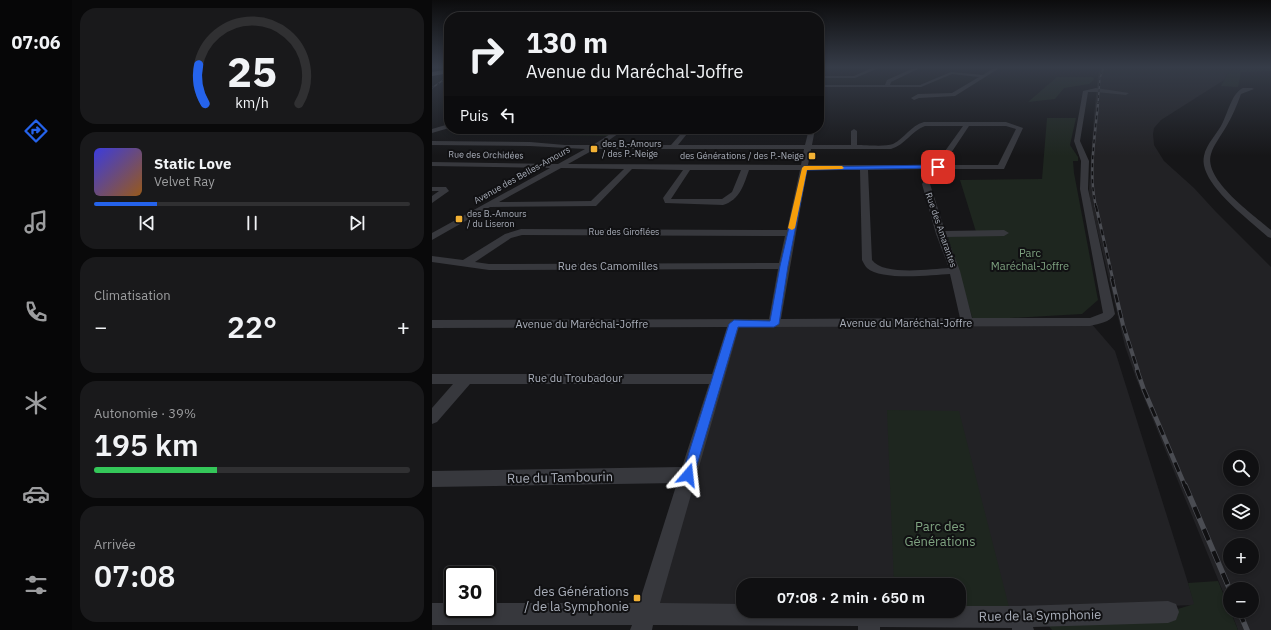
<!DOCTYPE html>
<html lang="fr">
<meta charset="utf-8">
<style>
:root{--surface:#101012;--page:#19191b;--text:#f1f3f6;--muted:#9c9d9f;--line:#303032;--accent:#2563eb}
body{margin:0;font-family:"IBM Plex Sans",sans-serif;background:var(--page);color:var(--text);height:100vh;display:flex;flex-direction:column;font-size:15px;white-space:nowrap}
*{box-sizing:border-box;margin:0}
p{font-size:13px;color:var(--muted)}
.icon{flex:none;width:22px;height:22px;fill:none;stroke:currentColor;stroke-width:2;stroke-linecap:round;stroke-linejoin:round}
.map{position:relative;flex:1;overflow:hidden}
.sheet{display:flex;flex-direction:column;gap:8px;padding:8px;background:#09090a;width:360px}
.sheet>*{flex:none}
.guide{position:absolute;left:12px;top:12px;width:380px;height:122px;border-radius:16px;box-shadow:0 2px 6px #0003,0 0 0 1px var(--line);background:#101012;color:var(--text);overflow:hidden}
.buttons{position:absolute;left:791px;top:450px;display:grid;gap:8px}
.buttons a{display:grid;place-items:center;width:36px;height:36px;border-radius:50%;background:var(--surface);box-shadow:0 2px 6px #0003,0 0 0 1px var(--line);font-size:20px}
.speed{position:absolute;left:12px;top:566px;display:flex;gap:8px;font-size:20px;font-weight:700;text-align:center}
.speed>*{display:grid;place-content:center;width:52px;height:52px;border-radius:50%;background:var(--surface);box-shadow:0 2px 6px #0003,0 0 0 1px var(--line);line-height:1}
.speed .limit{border:2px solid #111;border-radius:6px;background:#fff;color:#111}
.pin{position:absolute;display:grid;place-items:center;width:34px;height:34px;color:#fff;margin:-17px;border-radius:8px;box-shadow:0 2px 6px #0006}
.me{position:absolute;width:44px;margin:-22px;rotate:17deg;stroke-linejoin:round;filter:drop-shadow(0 0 3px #0008)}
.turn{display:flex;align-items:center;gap:14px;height:84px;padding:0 16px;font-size:18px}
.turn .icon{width:52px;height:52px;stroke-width:2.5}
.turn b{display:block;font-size:28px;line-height:34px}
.then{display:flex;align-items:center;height:38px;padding:0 16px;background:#0003;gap:8px;font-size:15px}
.big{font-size:30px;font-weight:600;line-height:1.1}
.sheet .widget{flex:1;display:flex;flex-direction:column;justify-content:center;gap:6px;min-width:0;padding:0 14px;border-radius:16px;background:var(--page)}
.sheet .dial{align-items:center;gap:0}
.dial svg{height:104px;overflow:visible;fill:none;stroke:var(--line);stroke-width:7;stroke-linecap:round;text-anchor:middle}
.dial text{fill:var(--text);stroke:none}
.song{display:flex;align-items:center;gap:12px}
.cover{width:48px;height:48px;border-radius:6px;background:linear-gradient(135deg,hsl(240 70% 55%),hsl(30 70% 35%))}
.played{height:4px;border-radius:2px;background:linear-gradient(90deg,var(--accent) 20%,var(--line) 20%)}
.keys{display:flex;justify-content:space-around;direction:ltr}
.heat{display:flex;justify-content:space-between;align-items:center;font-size:22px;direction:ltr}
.charge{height:6px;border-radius:3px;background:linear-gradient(90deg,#34c759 39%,var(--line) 0)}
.trip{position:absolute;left:304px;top:578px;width:230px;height:40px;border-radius:16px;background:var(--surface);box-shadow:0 2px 6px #0003,0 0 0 1px var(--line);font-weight:600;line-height:40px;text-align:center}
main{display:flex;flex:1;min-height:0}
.tabs{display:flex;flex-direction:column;width:72px;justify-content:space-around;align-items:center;background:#060607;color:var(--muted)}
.tabs .icon{width:28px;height:28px}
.tabs .active{color:var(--accent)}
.tabs b{font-size:18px;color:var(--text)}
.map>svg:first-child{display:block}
.built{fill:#222225;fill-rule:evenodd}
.green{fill:#1e261f}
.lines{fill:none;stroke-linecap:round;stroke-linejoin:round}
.minor{fill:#37383d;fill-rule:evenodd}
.highway{fill:#63666e;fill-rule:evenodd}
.rail-far5-casing{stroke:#4a4c52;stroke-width:1.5}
.rail-far4-casing{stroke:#4a4c52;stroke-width:2.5}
.rail-far3-casing{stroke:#4a4c52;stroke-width:3}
.rail-far2-casing{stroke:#4a4c52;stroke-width:4}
.rail-far1-casing{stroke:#4a4c52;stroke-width:4.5}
.rail-casing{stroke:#4a4c52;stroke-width:5.5}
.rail-far5{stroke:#111113;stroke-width:1;stroke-dasharray:3;stroke-linecap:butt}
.rail-far4{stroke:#111113;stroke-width:1.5;stroke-dasharray:4;stroke-linecap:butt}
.rail-far3{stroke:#111113;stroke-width:2;stroke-dasharray:6;stroke-linecap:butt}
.rail-far2{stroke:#111113;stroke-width:2.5;stroke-dasharray:8;stroke-linecap:butt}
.rail-far1{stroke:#111113;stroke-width:3;stroke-dasharray:10;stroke-linecap:butt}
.rail{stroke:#111113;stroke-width:4;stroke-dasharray:12;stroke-linecap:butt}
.route{fill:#2563eb;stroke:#184099}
.slow{fill:#f59e0b}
.poi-dot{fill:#f2b134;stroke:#111113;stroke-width:1.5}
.labels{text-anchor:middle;stroke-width:4;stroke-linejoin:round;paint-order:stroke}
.far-poi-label{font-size:9px;fill:#a8adb8;stroke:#111113;text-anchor:start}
.far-street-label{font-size:9px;fill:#a8adb8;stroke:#111113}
.park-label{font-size:11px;fill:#7fa381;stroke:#111113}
.street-label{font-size:11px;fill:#a8adb8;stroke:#111113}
.near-street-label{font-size:13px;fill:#a8adb8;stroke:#111113}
.near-park-label{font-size:13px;fill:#7fa381;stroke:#111113}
.near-poi-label{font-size:13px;fill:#a8adb8;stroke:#111113;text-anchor:end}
</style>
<main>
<nav class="tabs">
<b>07:06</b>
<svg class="icon active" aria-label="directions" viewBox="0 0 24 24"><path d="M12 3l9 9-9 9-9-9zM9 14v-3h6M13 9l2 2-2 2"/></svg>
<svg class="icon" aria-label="music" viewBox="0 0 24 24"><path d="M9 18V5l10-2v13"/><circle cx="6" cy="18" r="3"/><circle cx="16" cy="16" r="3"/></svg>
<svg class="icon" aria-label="phone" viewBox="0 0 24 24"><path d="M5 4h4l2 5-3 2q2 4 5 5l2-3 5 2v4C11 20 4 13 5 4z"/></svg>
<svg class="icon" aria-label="climate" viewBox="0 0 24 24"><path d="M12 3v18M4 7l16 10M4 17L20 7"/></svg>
<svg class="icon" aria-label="car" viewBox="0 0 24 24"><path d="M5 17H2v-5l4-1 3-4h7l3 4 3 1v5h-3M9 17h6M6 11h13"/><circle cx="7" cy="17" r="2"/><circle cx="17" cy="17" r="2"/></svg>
<svg class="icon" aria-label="filters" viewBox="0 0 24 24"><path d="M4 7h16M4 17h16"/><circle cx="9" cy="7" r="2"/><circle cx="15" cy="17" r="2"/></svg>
</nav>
<section class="sheet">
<div class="widget dial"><svg viewBox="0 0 100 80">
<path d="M14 69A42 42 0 1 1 86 69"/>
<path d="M14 69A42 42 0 0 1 9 39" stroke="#2563eb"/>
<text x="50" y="56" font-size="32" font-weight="700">25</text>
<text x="50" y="72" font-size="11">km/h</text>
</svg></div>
<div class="widget">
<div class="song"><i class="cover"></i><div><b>Static Love</b><p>Velvet Ray</p></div></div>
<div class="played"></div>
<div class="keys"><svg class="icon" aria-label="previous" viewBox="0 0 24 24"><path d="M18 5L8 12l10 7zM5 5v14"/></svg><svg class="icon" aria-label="pause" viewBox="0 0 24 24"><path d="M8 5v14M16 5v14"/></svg><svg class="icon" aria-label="next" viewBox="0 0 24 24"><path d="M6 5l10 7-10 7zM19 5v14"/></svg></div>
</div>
<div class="widget"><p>Climatisation</p>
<div class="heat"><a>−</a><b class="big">22°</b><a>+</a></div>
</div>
<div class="widget"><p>Autonomie · 39%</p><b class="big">195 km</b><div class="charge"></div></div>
<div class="widget"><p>Arrivée</p><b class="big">07:08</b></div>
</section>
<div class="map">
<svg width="839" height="630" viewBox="0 0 839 630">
<rect width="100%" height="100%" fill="#161618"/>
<!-- built -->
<g class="built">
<path d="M669 67H799L792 80 729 120 722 128 721 134 722 145 732 161 762 188 784 212 839 267V630H806L799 611H820V589H798V609L704 378 693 346 658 200 657 189 662 115 666 76ZM798 457H820V479H798ZM798 501H820V523H798ZM798 545H820V567H798Z"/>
<polygon points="658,322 683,351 763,605 578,611 527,585 311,585 311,611 214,614 302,324"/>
</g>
<!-- green -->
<g class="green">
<polygon points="799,67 839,67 839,71 809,72 806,87 789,86"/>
<polygon points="625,77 661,77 662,80 657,84 632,88 623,99 596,102"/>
<polygon points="615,118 644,118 638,145 646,157 646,161 641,161 642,173 666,300 650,314 541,320 516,237 545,235 528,180 610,179"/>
<polygon points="63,129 190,129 178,136 47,134"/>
<polygon points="455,410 527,411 578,611 527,611 527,585 462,585"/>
<polygon points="786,581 806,630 620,630 609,616 736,612 762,604 756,583"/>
</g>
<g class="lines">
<!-- minor -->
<g class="minor">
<polygon points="387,67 409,67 387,69"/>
<polygon points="442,67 449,67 423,78 387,78 387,76 422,76"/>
<polygon points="484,67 490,67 459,82 458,85 488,85 519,72 551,75 563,67 569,67 523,96 487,98 482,100 479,98 486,94 520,93 547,77 520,74 489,87 387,87 387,85 453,85 455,80"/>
<path d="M664 88 697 93 694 95 664 92H656L648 141 657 161 656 189 683 314C677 323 668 323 658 326L307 327 228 603 311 604V611H527V606H588L736 601 744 604 747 612 744 620 736 623 601 627 602 630H580V628L448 627V630H426V626L221 625 220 630H198L200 625H0V603H21V609H55V603H207L245 483 0 487V471L250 467 277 384H38L5 422 0 424V408L21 384H0V374H280L295 327 0 328V320L337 319 346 269 57 270 0 262V256L31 260 73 234 89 229 355 230 368 170H317C312 184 308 200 291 205L233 203 231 198 251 170 200 169 164 206 58 207 0 240V233L118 168 0 166V162L126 164 153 149 98 146 0 145V141L98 142 133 145H161L186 129H193L170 145H239L253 129H259L246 145H373L377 129H383L380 145H419V131L422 129 425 131V145C434 145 453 147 461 144 473 138 478 126 492 122H574L591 128 572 169H508L498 184 513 231 572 230 577 233 572 236 515 237 528 271 540 318H658L671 313 648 189 649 161 642 141 651 91ZM493 126H531L503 165H376L379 149H459C473 145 479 131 493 126ZM537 126H574L584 129 566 165H511ZM163 149H372L369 165 136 164ZM129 168 192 169 159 201 67 202ZM500 169 490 184 504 234 517 268C499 269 451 276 440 260L436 170ZM258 170H309L300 192 290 199H239ZM375 170H428L430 260C431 262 433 266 435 268 449 281 500 275 518 274L528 318 349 319ZM90 235 353 236 347 263 57 264 43 262 79 238Z"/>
<path d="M811 88H820L822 89 809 94C805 105 800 117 794 127 789 136 782 144 779 154 771 180 822 215 839 230V238L836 237C818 220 766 183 772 156 774 144 786 133 791 122 796 112 800 93 811 88Z"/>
<polygon points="17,124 17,128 0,133 0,129"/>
<polygon points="0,187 14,187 17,191 0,203 0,196 7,191 0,191"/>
</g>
<!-- highway -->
<polygon class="highway" points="17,69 17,73 0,76 0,72"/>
<!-- rail-far5 casing -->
<g class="rail-far5-casing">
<g id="rail-far5">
<polyline points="0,88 17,76"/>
<polyline points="666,104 668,78 672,67"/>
</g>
</g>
<!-- rail-far4 casing -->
<g class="rail-far4-casing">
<path id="rail-far4" d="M664 207C656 173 663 138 666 103"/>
</g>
<!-- rail-far3 casing -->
<g class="rail-far3-casing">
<polyline id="rail-far3" points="664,206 681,280"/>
</g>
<!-- rail-far2 casing -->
<g class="rail-far2-casing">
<polyline id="rail-far2" points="680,279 691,325 706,371"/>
</g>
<!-- rail-far1 casing -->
<g class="rail-far1-casing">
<polyline id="rail-far1" points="705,370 712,390 753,486"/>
</g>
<!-- rail casing -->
<g class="rail-casing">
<g id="rail">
<polyline points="753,485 798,590"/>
<polyline points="807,611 815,630"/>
</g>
</g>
<!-- rail-far5 -->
<use href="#rail-far5" class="rail-far5"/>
<!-- rail-far4 -->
<use href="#rail-far4" class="rail-far4"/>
<!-- rail-far3 -->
<use href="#rail-far3" class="rail-far3"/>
<!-- rail-far2 -->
<use href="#rail-far2" class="rail-far2"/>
<!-- rail-far1 -->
<use href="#rail-far1" class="rail-far1"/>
<!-- rail -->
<use href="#rail" class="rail"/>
</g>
<!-- sky -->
<linearGradient id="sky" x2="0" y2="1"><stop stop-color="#0c0c0d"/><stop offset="0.43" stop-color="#363c48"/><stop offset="1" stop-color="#363c48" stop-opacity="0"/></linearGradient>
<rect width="839" height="156" fill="url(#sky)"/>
<!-- route -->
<polygon class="route" points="506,165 508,166 508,168 375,170 356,266 347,324 342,327 306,327 262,475 261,480 256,481 251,480 250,475 297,324 302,320 338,321 348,266 371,167"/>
<!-- slow -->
<polygon class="slow" points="372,166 410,166 412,168 410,169 375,170 363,228 360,230 356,228 370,168"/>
<!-- markers -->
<g class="poi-dot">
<rect x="158" y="145" width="8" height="8" rx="2"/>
<rect x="376" y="152" width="8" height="8" rx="2"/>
<rect x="23" y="215" width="8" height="8" rx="2"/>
<rect x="201" y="594" width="8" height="8" rx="2"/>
</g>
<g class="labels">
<!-- far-poi labels -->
<g class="far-poi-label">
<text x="170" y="147">des B.-Amours<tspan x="170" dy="10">/ des P.-Neige</tspan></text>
<text x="372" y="159" text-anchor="end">des Générations / des P.-Neige</text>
<text x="35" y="217">des B.-Amours<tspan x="35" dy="10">/ du Liseron</tspan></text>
</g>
<!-- far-street labels -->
<g class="far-street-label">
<text transform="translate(54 155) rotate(1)" y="3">Rue des Orchidées</text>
<text transform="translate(90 175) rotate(-29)" y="3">Avenue des Belles-Amours</text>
<text transform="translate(509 230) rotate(71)" y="3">Rue des Amarantes</text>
<text x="192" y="235">Rue des Giroflées</text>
</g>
<!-- park labels -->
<g class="park-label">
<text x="598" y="257">Parc<tspan x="598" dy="13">Maréchal-Joffre</tspan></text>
</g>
<!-- street labels -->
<g class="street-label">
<text x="176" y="270">Rue des Camomilles</text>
<text x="474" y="327">Avenue du Maréchal-Joffre</text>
<text x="150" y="328">Avenue du Maréchal-Joffre</text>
<text x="143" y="382">Rue du Troubadour</text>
</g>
<!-- near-street labels -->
<g class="near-street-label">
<text transform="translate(128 477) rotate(-1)" y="5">Rue du Tambourin</text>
<text transform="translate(608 615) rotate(-1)" y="5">Rue de la Symphonie</text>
</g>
<!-- near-park labels -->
<g class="near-park-label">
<text x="508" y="531">Parc des<tspan x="508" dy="15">Générations</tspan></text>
</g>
<!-- near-poi labels -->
<g class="near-poi-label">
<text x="197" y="596">des Générations<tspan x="197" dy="15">/ de la Symphonie</tspan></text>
</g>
</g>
</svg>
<div class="buttons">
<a><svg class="icon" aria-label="search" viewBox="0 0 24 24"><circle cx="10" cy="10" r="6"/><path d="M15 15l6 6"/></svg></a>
<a><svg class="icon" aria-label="layers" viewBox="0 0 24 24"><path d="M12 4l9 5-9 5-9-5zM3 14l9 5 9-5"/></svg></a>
<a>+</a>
<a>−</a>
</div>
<div class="speed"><div class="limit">30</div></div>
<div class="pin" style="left:506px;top:167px;background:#d93025"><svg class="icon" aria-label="arrive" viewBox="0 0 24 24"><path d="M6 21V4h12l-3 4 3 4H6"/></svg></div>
<svg class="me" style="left:256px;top:475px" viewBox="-20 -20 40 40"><path d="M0-17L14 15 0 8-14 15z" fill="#2563eb" stroke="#fff" stroke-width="4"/></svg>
<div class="trip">07:08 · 2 min · 650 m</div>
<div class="guide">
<div class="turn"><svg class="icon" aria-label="right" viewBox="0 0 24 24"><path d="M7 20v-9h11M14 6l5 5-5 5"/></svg><div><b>130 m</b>Avenue du Maréchal-Joffre</div></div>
<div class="then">Puis<svg class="icon" aria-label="left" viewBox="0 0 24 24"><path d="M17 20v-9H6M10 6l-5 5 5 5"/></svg></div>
</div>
</div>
</main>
